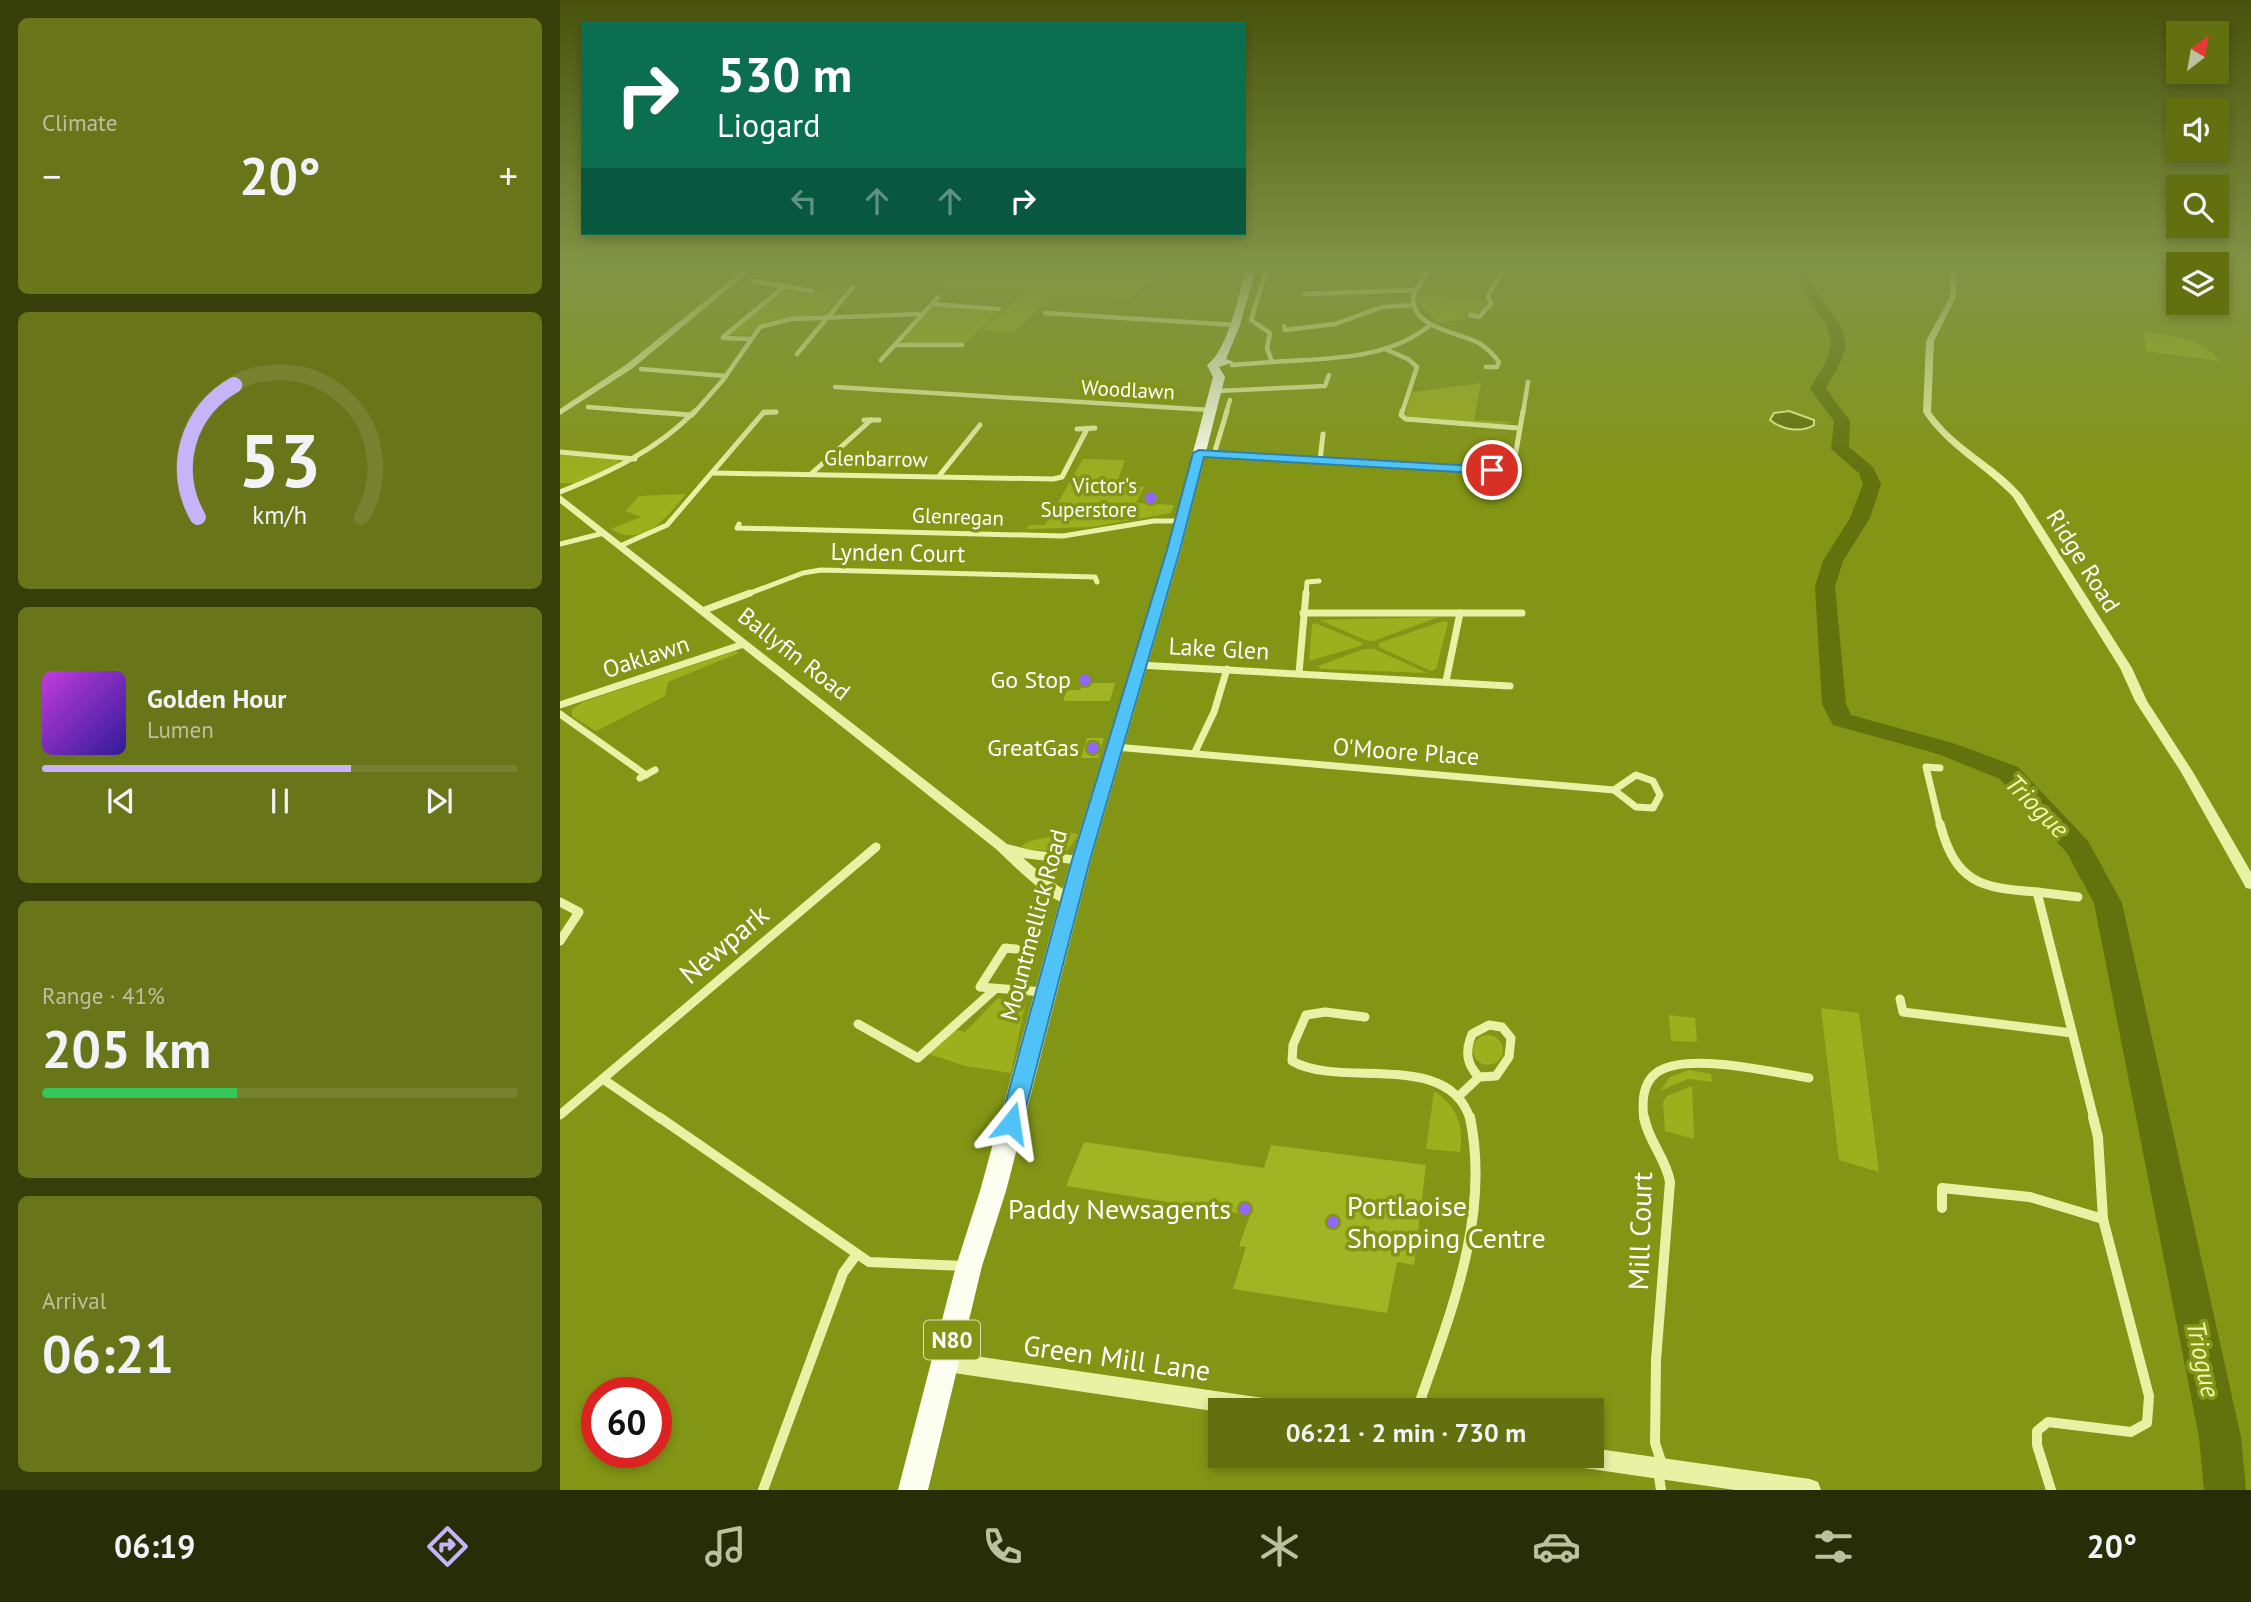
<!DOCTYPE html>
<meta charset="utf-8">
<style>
:root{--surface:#627010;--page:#687519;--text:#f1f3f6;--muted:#bbc19f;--line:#768230;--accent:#c6b3fa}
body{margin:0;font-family:"PT Sans",sans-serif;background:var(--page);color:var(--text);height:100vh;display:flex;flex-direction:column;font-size:26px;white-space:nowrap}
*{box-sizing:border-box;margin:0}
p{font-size:23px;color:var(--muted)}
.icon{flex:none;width:38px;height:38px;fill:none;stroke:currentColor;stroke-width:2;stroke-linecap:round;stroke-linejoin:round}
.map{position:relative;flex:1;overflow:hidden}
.drawer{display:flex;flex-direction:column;gap:18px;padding:18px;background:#363e09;width:560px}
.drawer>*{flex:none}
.top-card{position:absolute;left:21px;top:21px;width:665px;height:214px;border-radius:0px;box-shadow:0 4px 10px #0003;background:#0b6e4f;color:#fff;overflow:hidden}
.needle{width:46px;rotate:31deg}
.controls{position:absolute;left:1606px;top:21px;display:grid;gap:14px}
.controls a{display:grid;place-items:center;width:63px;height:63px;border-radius:0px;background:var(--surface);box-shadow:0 4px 10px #0003;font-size:35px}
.speed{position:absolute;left:21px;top:1377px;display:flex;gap:14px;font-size:35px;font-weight:700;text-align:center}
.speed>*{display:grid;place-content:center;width:91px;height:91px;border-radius:50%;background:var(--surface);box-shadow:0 4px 10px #0003;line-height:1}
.speed .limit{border:10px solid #d22;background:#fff;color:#111}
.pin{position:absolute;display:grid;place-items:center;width:60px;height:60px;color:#fff;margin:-30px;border:4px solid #fff;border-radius:50%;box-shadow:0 2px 7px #0007}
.me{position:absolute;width:77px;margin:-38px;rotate:15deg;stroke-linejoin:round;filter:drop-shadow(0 0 5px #0008)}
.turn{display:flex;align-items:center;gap:24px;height:147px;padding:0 21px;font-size:32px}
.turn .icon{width:91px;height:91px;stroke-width:2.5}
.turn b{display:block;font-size:49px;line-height:60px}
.lanes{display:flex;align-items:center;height:66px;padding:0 21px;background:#0003;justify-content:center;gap:35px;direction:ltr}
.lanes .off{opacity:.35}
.big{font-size:52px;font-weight:800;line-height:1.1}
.drawer .tile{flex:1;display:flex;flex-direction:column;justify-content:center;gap:10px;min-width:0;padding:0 24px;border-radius:10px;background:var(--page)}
.drawer .dial{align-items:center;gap:0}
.dial svg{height:182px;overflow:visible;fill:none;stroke:var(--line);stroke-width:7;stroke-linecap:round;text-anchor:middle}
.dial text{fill:var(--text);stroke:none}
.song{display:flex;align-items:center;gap:21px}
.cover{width:84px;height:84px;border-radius:10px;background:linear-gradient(135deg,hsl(290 70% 55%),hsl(250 70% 35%))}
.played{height:7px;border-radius:4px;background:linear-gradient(90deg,var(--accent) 65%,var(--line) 65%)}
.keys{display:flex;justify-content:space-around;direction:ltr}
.heat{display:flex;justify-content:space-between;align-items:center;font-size:38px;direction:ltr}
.charge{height:10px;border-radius:5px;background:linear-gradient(90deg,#34c759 41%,var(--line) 0)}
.trip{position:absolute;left:648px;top:1398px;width:396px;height:70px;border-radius:0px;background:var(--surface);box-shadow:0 4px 10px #0003;font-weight:800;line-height:70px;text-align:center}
.menu{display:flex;height:112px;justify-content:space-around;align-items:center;background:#272d06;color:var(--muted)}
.menu .icon{width:49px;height:49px}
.menu .active{color:var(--accent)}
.menu b{font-size:32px;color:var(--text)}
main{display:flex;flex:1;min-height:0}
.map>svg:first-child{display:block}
.green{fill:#9caf1d}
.water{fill:#62720d;stroke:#eaf597;stroke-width:2}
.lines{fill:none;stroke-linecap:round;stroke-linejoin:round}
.river{fill:#62720d;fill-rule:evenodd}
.building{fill:#a1b423}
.minor-far4{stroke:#e8f2a5;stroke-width:4.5}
.minor-far3{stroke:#e8f2a5;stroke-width:5}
.minor-far2{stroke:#e8f2a5;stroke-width:7}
.minor-far1{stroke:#e8f2a5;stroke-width:9}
.minor{stroke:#e8f2a5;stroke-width:10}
.tertiary{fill:#e8f2a5;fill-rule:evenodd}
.primary{fill:#fcffef;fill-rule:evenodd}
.route{fill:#4fc3f7;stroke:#337fa1;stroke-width:2}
.poi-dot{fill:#9265ff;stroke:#839515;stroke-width:2.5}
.labels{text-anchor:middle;stroke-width:7;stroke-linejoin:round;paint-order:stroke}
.far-street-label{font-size:21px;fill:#fff;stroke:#839515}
.far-poi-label{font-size:21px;fill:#fff;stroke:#839515;text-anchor:end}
.shield{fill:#839515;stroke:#dadfb9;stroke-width:2}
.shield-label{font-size:23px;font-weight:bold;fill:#fff}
.street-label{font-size:24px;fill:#fff;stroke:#839515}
.poi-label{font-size:24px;fill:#fff;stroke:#839515;text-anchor:end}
.water-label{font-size:26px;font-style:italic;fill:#f0f8b1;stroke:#839515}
.near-street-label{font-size:28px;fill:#fff;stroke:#839515}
.near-poi-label{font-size:28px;fill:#fff;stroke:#839515;text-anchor:start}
</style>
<main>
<section class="drawer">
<div class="tile"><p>Climate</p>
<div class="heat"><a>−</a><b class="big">20°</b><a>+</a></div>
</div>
<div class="tile dial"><svg viewBox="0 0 100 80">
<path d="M14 69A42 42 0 1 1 86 69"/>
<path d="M14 69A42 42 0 0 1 30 11" stroke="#c6b3fa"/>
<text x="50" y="56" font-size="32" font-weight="700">53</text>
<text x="50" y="72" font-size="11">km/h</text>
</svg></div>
<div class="tile">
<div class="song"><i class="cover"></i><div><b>Golden Hour</b><p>Lumen</p></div></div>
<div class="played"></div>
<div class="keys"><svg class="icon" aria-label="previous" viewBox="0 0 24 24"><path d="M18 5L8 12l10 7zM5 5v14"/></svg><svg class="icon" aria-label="pause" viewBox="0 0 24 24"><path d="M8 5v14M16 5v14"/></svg><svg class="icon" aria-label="next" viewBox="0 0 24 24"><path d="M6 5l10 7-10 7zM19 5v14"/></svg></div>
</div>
<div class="tile"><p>Range · 41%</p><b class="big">205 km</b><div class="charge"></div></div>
<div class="tile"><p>Arrival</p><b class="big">06:21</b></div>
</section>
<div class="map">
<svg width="1691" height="1490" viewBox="0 0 1691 1490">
<rect width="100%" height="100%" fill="#839515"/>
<!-- green -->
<g class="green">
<polygon points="378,268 604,268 568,299 494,294 475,308 478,309 454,332 421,330 466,292 355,284"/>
<polygon points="277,285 288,285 265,314 212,320 187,335 169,335 220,290 242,291 247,295"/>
<polygon points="866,296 924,301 927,304 921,313 903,314 907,319 877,323 857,302 858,298"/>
<polygon points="381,306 438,312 405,343 344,343 343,340 370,308"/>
<path d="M1584 332C1607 335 1647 339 1659 361L1586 351Z"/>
<polygon points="921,383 914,420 954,422 945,424 856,420 845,415 852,392"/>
<polygon points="0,454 58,460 60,464 16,483 0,483"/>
<polygon points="523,459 565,460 556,485 584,487 576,503 614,505 611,513 532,527 466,529 470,525 485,525"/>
<path d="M126 494C109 515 82 550 51 529L81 517 66 511 79 496Z"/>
<polygon points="879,617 813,641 805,640 760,620"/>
<polygon points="884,621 888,623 876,669 871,671 819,647 819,643"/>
<polygon points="755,623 803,643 800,646 749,661 752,624"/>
<polygon points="804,649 814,649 867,673 761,669 758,666"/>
<polygon points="175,651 179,653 108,682 105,696 36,731 12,716 12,709 23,702"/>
<polygon points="510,832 519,835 507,851 470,850 461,846 470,841"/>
<polygon points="438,998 465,1005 451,1073 405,1066 366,1053 393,1029 405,1032"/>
<polygon points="1261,1008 1299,1013 1319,1172 1279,1160"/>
<polygon points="1109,1015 1135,1018 1137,1042 1111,1041"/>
<circle cx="928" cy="1050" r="15"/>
<polygon points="1129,1070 1151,1074 1152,1082 1128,1079 1100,1091 1110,1077"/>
<polygon points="1132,1086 1134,1139 1105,1131 1103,1102 1107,1096"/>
<path d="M874 1091C897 1106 904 1126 900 1152L866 1149Z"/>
</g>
<!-- water -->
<path class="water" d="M1229 411 1254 420V425C1241 433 1222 430 1210 420L1214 413Z"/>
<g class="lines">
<!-- river -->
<path class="river" d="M1236 268H1248C1249 298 1289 318 1285 348 1284 360 1271 377 1266 389L1290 421 1289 447 1313 467 1321 484 1310 518 1283 561 1275 587 1286 704 1291 715 1396 744 1458 767 1528 841 1562 903 1681 1437 1686 1490H1644L1639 1437 1534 903 1507 853 1440 779 1378 754 1273 725 1262 704 1255 587 1263 561 1290 518 1303 484 1299 473 1271 449 1274 421 1250 389C1256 377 1268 362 1270 349 1276 319 1235 297 1236 268Z"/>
</g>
<!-- building -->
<g class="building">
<polygon points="523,683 555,683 550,701 503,701 507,690 520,690"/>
<polygon points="527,738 544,738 538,758 521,758"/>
<polygon points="524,1142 704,1168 711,1145 866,1165 854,1265 837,1262 827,1313 673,1289 686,1247 679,1246 690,1215 506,1186"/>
</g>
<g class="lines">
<!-- minor-far4 -->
<g class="minor-far4">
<path d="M870 268 854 293C846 327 898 332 919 343 927 348 933 354 939 362L937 367H926"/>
<polyline points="748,270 781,268"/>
<polyline points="194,281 252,291"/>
<polyline points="745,294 856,290"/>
<polyline points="372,304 439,309"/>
<polyline points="485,313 675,325"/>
<polyline points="910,315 919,317 931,304 928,296 944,268"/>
<polyline points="724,326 725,330 775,324 822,307 854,305"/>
<polyline points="163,337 225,286"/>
<polyline points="163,338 191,339"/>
<polyline points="336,345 402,345"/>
<polyline points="825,349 848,359 857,367 842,413"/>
<polyline points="237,354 293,287"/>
<polyline points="321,360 378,297"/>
<path d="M712 362C765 358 825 361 869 326"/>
<polyline points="672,365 712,362 707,348 710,333 691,320 707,268"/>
<polyline points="81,369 166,376"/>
<polyline points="275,387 650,410"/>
<polyline points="656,391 765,386 769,375"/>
<polyline points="28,407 102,413"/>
<polyline points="134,413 163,380 200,327 231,319 361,314"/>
<polyline points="203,413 216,412"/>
<polyline points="666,413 670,400"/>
<polyline points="963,413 968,382"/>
</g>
<!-- minor-far3 -->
<g class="minor-far3">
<polyline points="79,411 132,415"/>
<polyline points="842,411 841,415 846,419 958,428"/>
<polyline points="304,420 319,420"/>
<polyline points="517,429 535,428"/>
<polyline points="0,452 75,459"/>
<polyline points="639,453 932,470"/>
<polyline points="654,454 667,411"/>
<polyline points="760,460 763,434"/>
<polyline points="153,473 493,479 502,477 527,429"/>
<polyline points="252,473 311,420"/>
<polyline points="379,476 420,425"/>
<path d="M0 492C50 472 97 450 135 411"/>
<polyline points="945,493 950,486 963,411"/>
<polyline points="179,524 177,528 503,536 594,521 621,521"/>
<polyline points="0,544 44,533"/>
<polyline points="60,546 107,525 204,412 216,412"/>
<polyline points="185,595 243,573 261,570 535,577 537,582"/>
<polyline points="746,595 747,582 759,581"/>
</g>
<!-- minor-far2 -->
<g class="minor-far2">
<polyline points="142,611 190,593"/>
<polyline points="743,613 962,613"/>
<polyline points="579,665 950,686"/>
<polyline points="739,673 746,593"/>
<polyline points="886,681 900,613"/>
<polyline points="0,705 184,644"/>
<polyline points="0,714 86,775"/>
<polyline points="555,747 1054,790"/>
<polyline points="635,752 654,712 667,669"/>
<polyline points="1380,768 1366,767 1380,826"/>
<polygon points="1076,775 1093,781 1100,795 1093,808 1076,807 1054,790"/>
<polyline points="80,778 95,770"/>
</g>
<!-- minor-far1 -->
<g class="minor-far1">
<path d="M1380 824C1396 883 1420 888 1477 892L1534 1119"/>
<polyline points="1477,892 1518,897"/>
<polyline points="0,902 19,912 0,941"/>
<polyline points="456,949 445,948 420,987 484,992"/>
<polyline points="1340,999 1343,1012 1512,1033"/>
<path d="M805 1017 765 1012 746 1015 733 1045 732 1061C780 1089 889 1049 910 1119"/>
<polyline points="298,1024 358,1058 434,990"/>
<path d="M929 1025 942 1027 951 1038 949 1057 936 1076 919 1077C906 1064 905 1051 912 1034Z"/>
<polyline points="43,1079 101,1119"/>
<polyline points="899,1096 919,1077"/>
<polyline points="0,1115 316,847"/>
<path d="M1084 1119C1082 1104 1082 1085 1095 1074 1122 1050 1215 1073 1249 1078"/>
</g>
<!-- minor -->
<g class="minor">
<polyline points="99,1117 309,1262 405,1266"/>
<path d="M1084 1117C1088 1141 1106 1158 1110 1182L1096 1360 1095 1443 1102 1464"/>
<polyline points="1382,1208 1382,1188 1470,1197 1543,1219"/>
<path d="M857 1410C889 1316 931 1219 910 1117"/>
<polyline points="1098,1470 1101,1490"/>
<polyline points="203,1490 283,1273 297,1254"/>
<polyline points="1491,1490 1477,1445 1477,1431 1488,1422 1571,1432 1587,1423 1589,1396 1543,1219 1538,1137 1533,1117"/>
</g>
<!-- tertiary -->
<g class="tertiary">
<polygon points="186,268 193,268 73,368 0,415 0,409 67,364"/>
<path d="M1391 268H1397L1396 297 1374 341 1371 412C1395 447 1435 463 1462 495L1572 668 1587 701 1633 772 1691 872V889L1686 888 1621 772 1575 701 1560 668 1453 497C1424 466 1386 448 1363 412L1366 341 1390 297Z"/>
<path d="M0 495 447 844 471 850 526 857 528 860 526 863 521 865 463 858 488 879 515 897 517 901 515 905C496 909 451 863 436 849L0 503Z"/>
<polygon points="387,1352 718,1400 725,1403 728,1410 660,1412 387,1372 380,1369 377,1362 380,1355"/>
<polygon points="1031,1448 1250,1479 1258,1482 1261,1490 1175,1490 1010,1466 1003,1463 1000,1456 1031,1456"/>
</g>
<!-- primary -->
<path class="primary" d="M686 268H696L680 325 666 359 674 362 659 367 665 377 621 550 531 860 446 1191 422 1266 368 1490H338L396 1266 420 1191 511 860 607 550 653 377 647 365C668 350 679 295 686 268Z"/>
</g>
<!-- sky -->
<linearGradient id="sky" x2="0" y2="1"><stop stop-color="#48520c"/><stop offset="0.56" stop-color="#829446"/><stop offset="1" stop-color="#829446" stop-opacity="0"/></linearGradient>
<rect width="1691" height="477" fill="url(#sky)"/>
<!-- route -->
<polygon class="route" points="639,450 932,467 938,470 932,474 644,457 620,550 530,860 462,1123 459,1129 451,1132 444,1129 440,1123 512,860 607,550 633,453"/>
<!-- markers -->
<g class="poi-dot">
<circle cx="591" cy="498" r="7"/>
<circle cx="525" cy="680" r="7"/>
<circle cx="533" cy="748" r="7"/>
<circle cx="685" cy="1209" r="7"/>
<circle cx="773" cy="1222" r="7"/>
</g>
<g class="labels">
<!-- far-street labels -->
<g class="far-street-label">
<text transform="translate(568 390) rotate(3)" y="7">Woodlawn</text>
<text transform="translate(316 459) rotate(1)" y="7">Glenbarrow</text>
<text transform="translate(398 517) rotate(2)" y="7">Glenregan</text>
</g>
<!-- far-poi labels -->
<g class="far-poi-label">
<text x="577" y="493">Victor's<tspan x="577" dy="24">Superstore</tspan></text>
</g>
<!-- shield labels -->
<rect class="shield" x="364" y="1320.5" width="56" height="39" rx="5"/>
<g class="shield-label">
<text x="392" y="1348">N80</text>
</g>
<!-- street labels -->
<g class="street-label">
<text transform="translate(338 553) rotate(1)" y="8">Lynden Court</text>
<text transform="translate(1523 561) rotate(58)" y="8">Ridge Road</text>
<text transform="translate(659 649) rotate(3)" y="8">Lake Glen</text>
<text transform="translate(234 654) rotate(38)" y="8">Ballyfin Road</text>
<text transform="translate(86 657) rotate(-18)" y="8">Oaklawn</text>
<text transform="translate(846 752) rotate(4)" y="8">O'Moore Place</text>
<text transform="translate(474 925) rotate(-75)" y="8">Mountmellick Road</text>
</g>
<!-- poi labels -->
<g class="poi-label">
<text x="511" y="688">Go Stop</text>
<text x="519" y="756">GreatGas</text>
</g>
<!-- water labels -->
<g class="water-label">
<text transform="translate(1477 806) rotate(45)" y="9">Triogue</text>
<text transform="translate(1643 1359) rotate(78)" y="9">Triogue</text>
</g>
<!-- near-street labels -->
<g class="near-street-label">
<text transform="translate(164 944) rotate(-40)" y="10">Newpark</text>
<text transform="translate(1080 1231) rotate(-88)" y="10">Mill Court</text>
<text transform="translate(557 1358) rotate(8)" y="10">Green Mill Lane</text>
</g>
<!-- near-poi labels -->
<g class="near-poi-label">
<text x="787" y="1216">Portlaoise<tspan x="787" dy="32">Shopping Centre</tspan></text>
<text x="671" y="1219" text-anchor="end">Paddy Newsagents</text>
</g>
</g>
</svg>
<div class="controls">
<a><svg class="needle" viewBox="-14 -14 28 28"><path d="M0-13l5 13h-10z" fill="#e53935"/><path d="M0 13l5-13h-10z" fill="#bbc19f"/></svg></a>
<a><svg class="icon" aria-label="sound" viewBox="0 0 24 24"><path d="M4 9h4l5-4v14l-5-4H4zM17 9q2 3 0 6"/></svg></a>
<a><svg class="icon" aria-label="search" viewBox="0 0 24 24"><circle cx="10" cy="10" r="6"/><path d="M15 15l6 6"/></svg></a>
<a><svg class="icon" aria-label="layers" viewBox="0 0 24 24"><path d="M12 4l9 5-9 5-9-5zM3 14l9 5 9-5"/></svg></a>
</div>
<div class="speed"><div class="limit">60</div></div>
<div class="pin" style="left:932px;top:470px;background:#d93025"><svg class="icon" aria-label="arrive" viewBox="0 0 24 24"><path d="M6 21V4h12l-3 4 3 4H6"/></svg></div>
<svg class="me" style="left:451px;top:1123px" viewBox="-20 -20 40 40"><path d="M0-17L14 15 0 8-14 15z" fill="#4fc3f7" stroke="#fff" stroke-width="4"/></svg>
<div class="trip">06:21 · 2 min · 730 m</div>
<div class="top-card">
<div class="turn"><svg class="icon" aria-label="right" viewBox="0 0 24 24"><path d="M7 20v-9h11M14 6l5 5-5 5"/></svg><div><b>530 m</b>Liogard</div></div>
<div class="lanes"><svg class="icon off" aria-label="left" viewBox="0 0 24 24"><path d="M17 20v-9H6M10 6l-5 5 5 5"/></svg><svg class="icon off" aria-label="ahead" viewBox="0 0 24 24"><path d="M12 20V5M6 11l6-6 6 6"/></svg><svg class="icon off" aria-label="ahead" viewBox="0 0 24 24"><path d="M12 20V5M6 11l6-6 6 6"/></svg><svg class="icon" aria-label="right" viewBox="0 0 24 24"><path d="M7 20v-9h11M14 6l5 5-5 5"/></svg></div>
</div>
</div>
</main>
<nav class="menu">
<b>06:19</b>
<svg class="icon active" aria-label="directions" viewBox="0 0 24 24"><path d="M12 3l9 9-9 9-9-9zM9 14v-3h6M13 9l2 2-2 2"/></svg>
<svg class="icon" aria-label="music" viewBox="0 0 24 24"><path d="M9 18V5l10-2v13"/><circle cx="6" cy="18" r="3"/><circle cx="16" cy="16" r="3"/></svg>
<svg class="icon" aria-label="phone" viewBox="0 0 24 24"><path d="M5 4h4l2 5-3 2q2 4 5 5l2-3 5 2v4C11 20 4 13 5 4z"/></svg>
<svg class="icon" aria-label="climate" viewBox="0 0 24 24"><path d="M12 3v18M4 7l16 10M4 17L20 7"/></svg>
<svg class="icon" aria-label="car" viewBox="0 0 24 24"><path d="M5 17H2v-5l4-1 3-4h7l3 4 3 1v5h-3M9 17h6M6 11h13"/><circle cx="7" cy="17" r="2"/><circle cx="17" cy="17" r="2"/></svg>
<svg class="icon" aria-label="filters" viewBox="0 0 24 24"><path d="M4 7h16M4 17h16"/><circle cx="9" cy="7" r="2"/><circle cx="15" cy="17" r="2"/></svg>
<b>20°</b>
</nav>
